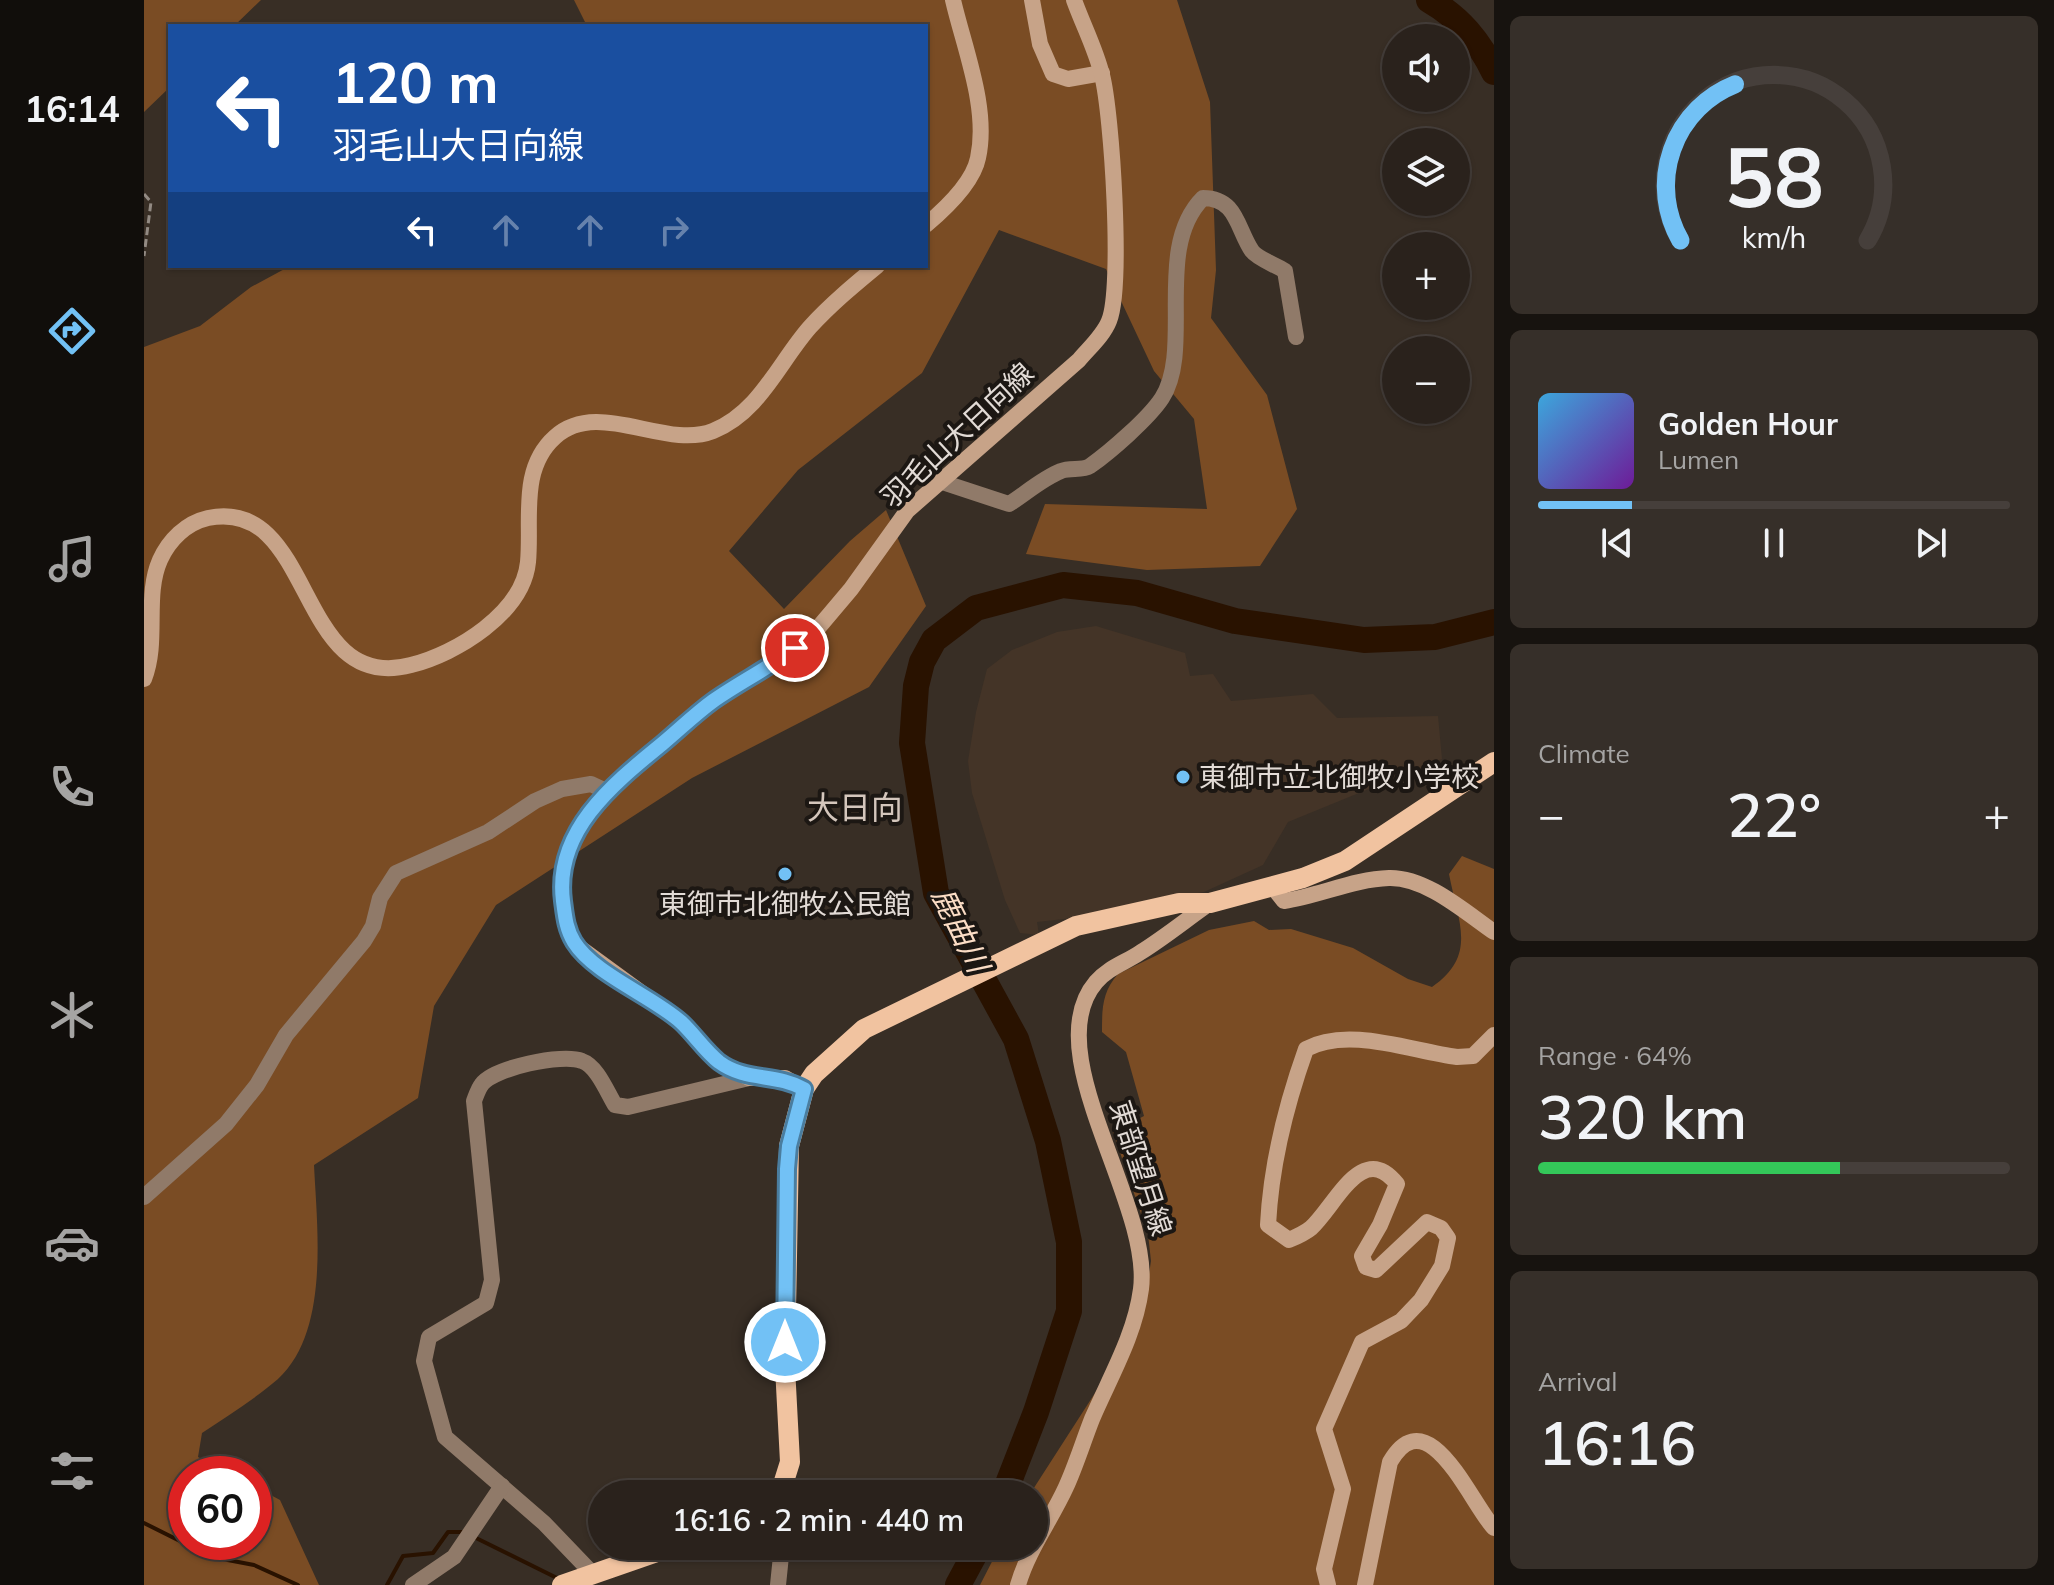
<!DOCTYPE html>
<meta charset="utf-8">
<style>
:root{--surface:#2a221c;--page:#362f29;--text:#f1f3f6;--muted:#a5a4a3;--line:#463f3b;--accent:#72c1f5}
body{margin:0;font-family:Mulish,"Noto Sans JP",sans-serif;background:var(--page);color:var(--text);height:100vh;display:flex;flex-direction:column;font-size:30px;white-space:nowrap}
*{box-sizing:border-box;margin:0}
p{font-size:26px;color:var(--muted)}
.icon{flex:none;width:44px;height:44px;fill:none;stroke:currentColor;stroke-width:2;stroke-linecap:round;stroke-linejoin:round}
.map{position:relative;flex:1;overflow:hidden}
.sheet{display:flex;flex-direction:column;gap:16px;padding:16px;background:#17130f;width:560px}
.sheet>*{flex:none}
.top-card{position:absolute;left:24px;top:24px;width:760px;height:244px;border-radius:0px;box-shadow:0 2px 6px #0004,0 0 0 2px var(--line);background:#1a4fa0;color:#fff;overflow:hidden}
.fabs{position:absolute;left:1238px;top:24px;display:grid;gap:16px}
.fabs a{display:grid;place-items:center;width:88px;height:88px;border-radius:50%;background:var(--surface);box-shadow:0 2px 6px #0004,0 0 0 2px var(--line);font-size:40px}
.speed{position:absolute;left:24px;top:1456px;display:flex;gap:16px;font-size:40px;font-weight:700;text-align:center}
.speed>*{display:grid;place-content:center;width:104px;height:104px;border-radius:50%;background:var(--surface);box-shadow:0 2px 6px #0004,0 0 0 2px var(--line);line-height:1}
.speed .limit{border:12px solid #d22;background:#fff;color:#111}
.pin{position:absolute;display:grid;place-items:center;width:68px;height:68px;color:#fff;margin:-34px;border:4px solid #fff;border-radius:50%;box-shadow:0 2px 8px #0007}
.me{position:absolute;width:88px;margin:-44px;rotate:0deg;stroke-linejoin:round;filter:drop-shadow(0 0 6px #0008)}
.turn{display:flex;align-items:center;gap:28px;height:168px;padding:0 32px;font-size:36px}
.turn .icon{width:104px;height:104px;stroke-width:2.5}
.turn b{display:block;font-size:56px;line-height:68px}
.lanes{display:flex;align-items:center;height:76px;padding:0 32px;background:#0003;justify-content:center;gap:40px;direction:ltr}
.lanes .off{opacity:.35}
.big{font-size:60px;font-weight:600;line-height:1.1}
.sheet .card{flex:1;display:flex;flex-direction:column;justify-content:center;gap:12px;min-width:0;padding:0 28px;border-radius:12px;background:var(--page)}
.sheet .dial{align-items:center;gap:0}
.dial svg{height:208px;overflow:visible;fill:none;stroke:var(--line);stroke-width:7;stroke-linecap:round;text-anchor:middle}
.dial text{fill:var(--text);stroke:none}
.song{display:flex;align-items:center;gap:24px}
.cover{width:96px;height:96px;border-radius:12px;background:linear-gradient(135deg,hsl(200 70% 55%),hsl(280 70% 35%))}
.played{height:8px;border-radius:4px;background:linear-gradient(90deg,var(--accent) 20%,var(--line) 20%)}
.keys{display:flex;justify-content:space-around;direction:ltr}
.heat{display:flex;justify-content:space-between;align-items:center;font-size:44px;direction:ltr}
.charge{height:12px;border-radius:6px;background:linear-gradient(90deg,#34c759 64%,var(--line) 0)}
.trip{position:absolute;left:444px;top:1480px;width:460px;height:80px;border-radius:40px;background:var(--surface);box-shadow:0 2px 6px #0004,0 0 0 2px var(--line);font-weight:600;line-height:80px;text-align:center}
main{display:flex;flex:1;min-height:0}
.menu{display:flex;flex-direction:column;width:144px;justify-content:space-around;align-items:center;background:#110e0b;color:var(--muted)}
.menu .icon{width:56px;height:56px}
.menu .selected{color:var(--accent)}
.menu b{font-size:36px;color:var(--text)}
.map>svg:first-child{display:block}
.built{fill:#443427}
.forest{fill:#7a4c24}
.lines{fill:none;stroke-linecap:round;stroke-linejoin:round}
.stream{stroke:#291200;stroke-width:4}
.river{stroke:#291200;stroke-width:26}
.path{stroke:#928a83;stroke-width:3;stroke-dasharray:8 4;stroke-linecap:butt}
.street{stroke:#907a69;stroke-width:16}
.secondary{stroke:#c7a388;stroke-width:16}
.primary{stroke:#f1c3a0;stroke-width:20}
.route-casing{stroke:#4a7d9f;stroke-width:20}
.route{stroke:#72c1f5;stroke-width:14}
.poi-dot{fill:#72c1f5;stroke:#1c1713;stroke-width:3}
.labels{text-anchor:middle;stroke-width:8;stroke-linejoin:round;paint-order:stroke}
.street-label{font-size:28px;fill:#e2dbd6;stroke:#1c1713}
.poi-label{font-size:28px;fill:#e2dbd6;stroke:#1c1713;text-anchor:start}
.water-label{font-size:30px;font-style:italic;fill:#fadcc5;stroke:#1c1713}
.quarter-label{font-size:32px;fill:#d4c6bc;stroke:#1c1713}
</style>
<main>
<nav class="menu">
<b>16:14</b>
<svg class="icon selected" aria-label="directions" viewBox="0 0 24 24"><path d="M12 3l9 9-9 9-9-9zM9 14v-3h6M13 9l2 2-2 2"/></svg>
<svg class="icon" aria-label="music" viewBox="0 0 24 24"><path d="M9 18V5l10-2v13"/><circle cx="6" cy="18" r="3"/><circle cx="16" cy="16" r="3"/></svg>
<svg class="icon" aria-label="phone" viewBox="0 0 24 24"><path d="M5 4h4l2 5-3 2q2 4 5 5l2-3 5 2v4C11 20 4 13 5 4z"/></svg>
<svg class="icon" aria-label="climate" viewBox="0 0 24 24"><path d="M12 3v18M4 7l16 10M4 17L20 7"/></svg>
<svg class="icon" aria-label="car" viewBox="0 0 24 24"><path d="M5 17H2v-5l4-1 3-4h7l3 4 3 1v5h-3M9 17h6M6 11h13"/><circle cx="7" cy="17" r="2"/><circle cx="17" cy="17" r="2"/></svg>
<svg class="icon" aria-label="filters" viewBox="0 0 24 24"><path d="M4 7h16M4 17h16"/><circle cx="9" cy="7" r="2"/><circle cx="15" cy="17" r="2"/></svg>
</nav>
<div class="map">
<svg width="1350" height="1585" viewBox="0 0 1350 1585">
<rect width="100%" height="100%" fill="#382e25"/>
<!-- built -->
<polygon class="built" points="952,626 1041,653 1046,676 1069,674 1087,701 1169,694 1193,718 1294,716 1298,759 1144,822 1119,865 1060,892 953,911 930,922 929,918 893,922 895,935 876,933 861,900 828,793 824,761 832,712 843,669 868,650 913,632"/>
<!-- forest -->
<g class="forest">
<polygon points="0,0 117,0 90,26 26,26 26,87 0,112"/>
<path d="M430 0H1033L1066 102 1072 270 1067 318 1123 395 1153 509 1116 566 1003 570 882 554 901 504 1063 509 1050 419 1010 371 962 269 855 230 778 373 654 470 585 551 640 609 706 541 742 510 782 606 725 687 548 778 352 905 290 1006 274 1098 170 1165C173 1228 186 1331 134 1379 111 1399 83 1416 58 1433L54 1457 86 1474H42V1542H110V1486L136 1500 175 1585H0V347L56 326 107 287 146 266H782V26H443Z"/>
<path d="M1318 856 1350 869V1585H836L856 1546H890V1494H886L998 1320 1007 1261 1004 1234 969 1132 1000 1116 982 1052 958 1032C958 1009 958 992 974 974L1065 930 1110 921 1125 930 1147 929 1209 948 1264 979 1288 987C1334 955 1314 922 1305 874Z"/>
</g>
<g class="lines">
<!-- stream -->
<g class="stream">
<polyline points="0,1523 68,1557 110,1565 154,1585"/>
<polyline points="328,1536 417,1580"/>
<polyline points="243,1585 259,1556 289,1553 304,1532 320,1532"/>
</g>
<!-- river -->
<g class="river">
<path d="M1285 0C1316 18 1335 41 1350 72"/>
<polyline points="860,1494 892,1412 925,1311 925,1242 904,1141 872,1039 792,893 768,743 772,686 778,662 790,640 832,608 919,585 993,593 1091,621 1220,640 1291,637 1350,622"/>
<polyline points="814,1585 835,1546"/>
</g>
<!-- path -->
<polyline class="path" points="0,194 7,202 0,256"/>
<!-- street -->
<g class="street">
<path d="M795 481 865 504C881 494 899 478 917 471 926 467 938 471 946 466 966 452 1005 418 1018 398 1050 348 1009 248 1059 198 1093 198 1093 229 1108 251 1114 259 1132 265 1141 271L1152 337"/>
<polyline points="0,1197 82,1124 113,1085 142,1035 220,941 229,926 236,898 252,873 344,832 391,801 418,789 447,784 464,792"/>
<path d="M447 1572 400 1523 301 1437 280 1361 285 1337 342 1303 348 1280 330 1101C332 1096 334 1089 338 1084 350 1068 418 1053 438 1061 453 1066 463 1092 471 1105L484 1107 605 1078"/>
<polyline points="269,1585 310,1557 358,1486"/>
<polyline points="634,1585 638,1546"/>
</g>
<!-- secondary -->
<g class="secondary">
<polyline points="888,0 896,44 909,74 924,79 958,73"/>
<path d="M782 225C801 209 829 183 834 158 845 108 820 48 809 0"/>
<path d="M0 679C15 641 0 596 16 560 25 540 42 523 64 518 172 496 151 696 267 665 312 654 379 613 384 562 388 520 375 469 411 437 454 398 521 450 569 431 616 412 635 362 666 327 687 304 710 285 733 266"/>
<path d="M1129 887 1140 901C1175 896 1210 879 1245 878 1282 877 1321 912 1350 932"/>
<path d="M660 1089 641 1078H605L575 1062 536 1021 432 945 422 926 417 891 418 870 431 834 444 812 495 763 568 702 633 662 669 634 707 589 763 511 935 360C945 348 959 336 965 321 979 287 968 114 958 75 952 50 939 25 930 0"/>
<path d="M874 1585C884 1550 907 1520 922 1487 932 1465 939 1442 948 1419 966 1377 991 1335 997 1289 1008 1202 892 1052 952 982 965 967 981 963 997 952 1021 937 1043 919 1066 903"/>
<path d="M1184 1585 1180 1569 1199 1489 1180 1429 1218 1342 1257 1321 1277 1300 1298 1266 1304 1238 1297 1228 1283 1222 1232 1270 1222 1267 1218 1256 1236 1225 1253 1184C1218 1140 1192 1205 1167 1228 1161 1233 1152 1237 1145 1240L1124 1225C1127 1165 1142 1105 1162 1049 1204 1026 1267 1051 1313 1057L1329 1056 1350 1035"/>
<path d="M1221 1585 1246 1462C1284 1396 1327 1504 1350 1528"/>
</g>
<!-- primary -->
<g class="primary">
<polyline points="636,1494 646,1462 641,1367 645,1146 660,1089 670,1074 720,1029 932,926 1035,903 1066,903 1159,878 1201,861 1350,762"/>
<polyline points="418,1585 530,1546"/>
</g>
</g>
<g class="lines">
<!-- route casing -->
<g class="route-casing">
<path id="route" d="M641 1342 643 1169 645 1146 660 1089C632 1073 602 1082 575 1062 561 1051 550 1034 537 1022 508 996 450 974 430 942 422 929 421 916 419 901 410 831 469 784 518 744 535 730 551 714 569 701 596 682 625 668 651 648"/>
</g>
<!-- route -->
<use href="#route" class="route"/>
</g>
<!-- markers -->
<g class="poi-dot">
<circle cx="1039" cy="777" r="8"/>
<circle cx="641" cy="874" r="8"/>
</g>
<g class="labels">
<!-- street labels -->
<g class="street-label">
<text transform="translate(813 435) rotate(-43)" y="10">羽毛山大日向線</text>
<text transform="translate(997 1168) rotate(72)" y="10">東部望月線</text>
</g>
<!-- poi labels -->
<g class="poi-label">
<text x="1055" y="787">東御市立北御牧小学校</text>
<text x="641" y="914" text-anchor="middle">東御市北御牧公民館</text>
</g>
<!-- water labels -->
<g class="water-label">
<text transform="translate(816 930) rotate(64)" y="10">鹿曲川</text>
</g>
<!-- quarter labels -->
<g class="quarter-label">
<text x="711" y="819">大日向</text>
</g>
</g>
</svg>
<div class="fabs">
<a><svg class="icon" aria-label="sound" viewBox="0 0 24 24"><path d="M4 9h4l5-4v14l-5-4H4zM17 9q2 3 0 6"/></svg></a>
<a><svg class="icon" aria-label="layers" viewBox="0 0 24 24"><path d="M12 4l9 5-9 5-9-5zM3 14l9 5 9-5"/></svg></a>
<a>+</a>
<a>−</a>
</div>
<div class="speed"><div class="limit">60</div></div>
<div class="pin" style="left:651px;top:648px;background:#d93025"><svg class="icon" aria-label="arrive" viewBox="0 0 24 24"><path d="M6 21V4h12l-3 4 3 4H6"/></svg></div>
<svg class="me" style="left:641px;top:1342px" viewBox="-20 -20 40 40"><circle r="17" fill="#72c1f5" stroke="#fff" stroke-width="3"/><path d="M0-11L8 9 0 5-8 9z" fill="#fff"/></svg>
<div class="trip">16:16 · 2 min · 440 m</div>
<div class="top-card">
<div class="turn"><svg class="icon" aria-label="left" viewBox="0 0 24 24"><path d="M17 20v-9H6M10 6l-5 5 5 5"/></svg><div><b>120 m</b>羽毛山大日向線</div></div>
<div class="lanes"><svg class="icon" aria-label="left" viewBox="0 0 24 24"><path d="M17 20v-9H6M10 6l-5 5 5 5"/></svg><svg class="icon off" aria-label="ahead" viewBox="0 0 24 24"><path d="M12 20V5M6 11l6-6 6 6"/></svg><svg class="icon off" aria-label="ahead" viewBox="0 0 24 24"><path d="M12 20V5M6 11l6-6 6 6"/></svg><svg class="icon off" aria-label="right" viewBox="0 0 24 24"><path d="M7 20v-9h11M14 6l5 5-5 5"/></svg></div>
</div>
</div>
<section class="sheet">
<div class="card dial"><svg viewBox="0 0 100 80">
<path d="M14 69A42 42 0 1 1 86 69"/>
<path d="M14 69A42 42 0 0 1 35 9" stroke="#72c1f5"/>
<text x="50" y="56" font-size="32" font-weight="700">58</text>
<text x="50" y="72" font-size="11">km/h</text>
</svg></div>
<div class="card">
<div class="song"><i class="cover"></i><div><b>Golden Hour</b><p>Lumen</p></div></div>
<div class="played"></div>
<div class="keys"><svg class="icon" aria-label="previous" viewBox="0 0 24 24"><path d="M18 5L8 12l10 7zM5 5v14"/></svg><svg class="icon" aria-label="pause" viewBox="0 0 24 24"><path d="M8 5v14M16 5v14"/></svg><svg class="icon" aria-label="next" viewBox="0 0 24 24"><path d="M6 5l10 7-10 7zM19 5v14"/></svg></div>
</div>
<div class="card"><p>Climate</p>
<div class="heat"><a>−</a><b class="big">22°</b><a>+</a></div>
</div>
<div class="card"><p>Range · 64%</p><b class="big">320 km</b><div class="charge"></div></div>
<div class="card"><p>Arrival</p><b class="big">16:16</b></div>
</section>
</main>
